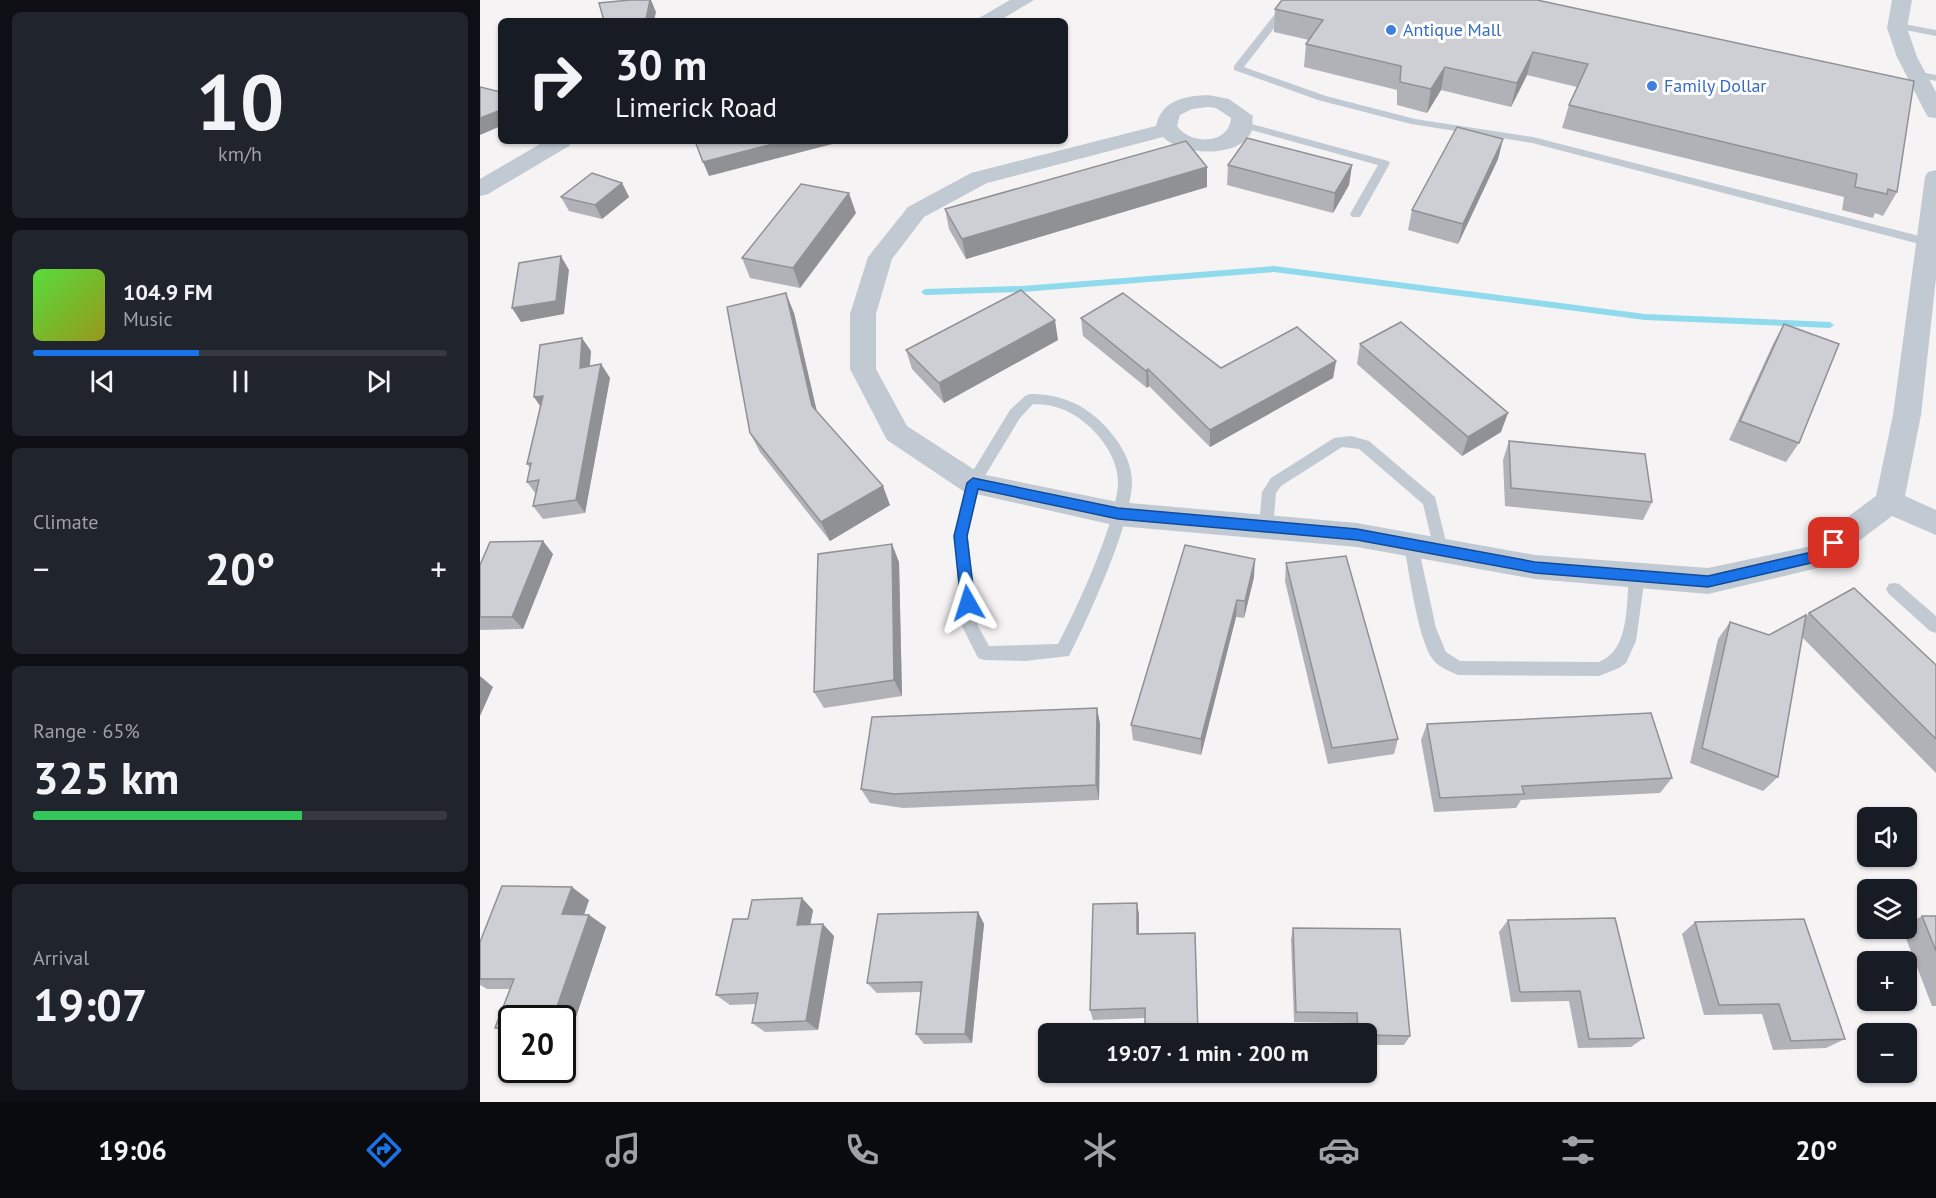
<!DOCTYPE html>
<meta charset="utf-8">
<style>
:root{--surface:#171b24;--page:#20242c;--text:#f1f3f6;--muted:#9ea1a6;--line:#363941;--accent:#1a73e8}
body{margin:0;font-family:"PT Sans",sans-serif;background:var(--page);color:var(--text);height:100vh;display:flex;flex-direction:column;font-size:22px;white-space:nowrap}
*{box-sizing:border-box;margin:0}
p{font-size:20px;color:var(--muted)}
.icon{flex:none;width:33px;height:33px;fill:none;stroke:currentColor;stroke-width:2;stroke-linecap:round;stroke-linejoin:round}
.map{position:relative;flex:1;overflow:hidden}
.side{display:flex;flex-direction:column;gap:12px;padding:12px;background:#0d0f14;width:480px}
.side>*{flex:none}
.guide{position:absolute;left:18px;top:18px;width:570px;height:126px;border-radius:9px;box-shadow:0 2px 4px #0004;background:#171b24;color:var(--text);overflow:hidden}
.fabs{position:absolute;left:1377px;top:807px;display:grid;gap:12px}
.fabs a{display:grid;place-items:center;width:60px;height:60px;border-radius:9px;background:var(--surface);box-shadow:0 2px 4px #0004;font-size:30px}
.speed{position:absolute;left:18px;top:1005px;display:flex;gap:12px;font-size:30px;font-weight:700;text-align:center}
.speed>*{display:grid;place-content:center;width:78px;height:78px;border-radius:50%;background:var(--surface);box-shadow:0 2px 4px #0004;line-height:1}
.speed .limit{border:3px solid #111;border-radius:9px;background:#fff;color:#111}
.pin{position:absolute;display:grid;place-items:center;width:51px;height:51px;color:#fff;margin:-26px;border-radius:12px;box-shadow:0 3px 9px #0006}
.me{position:absolute;width:66px;margin:-33px;rotate:354deg;stroke-linejoin:round;filter:drop-shadow(0 0 4px #0008)}
.turn{display:flex;align-items:center;gap:21px;height:126px;padding:0 18px;font-size:27px}
.turn .icon{width:78px;height:78px;stroke-width:2.5}
.turn b{display:block;font-size:42px;line-height:51px}
.big{font-size:45px;font-weight:800;line-height:1.1}
.side .tile{flex:1;display:flex;flex-direction:column;justify-content:center;gap:9px;min-width:0;padding:0 21px;border-radius:9px;background:var(--page)}
.side .dial{align-items:center;gap:0}
.dial b{font-size:78px;line-height:1}
.song{display:flex;align-items:center;gap:18px}
.cover{width:72px;height:72px;border-radius:9px;background:linear-gradient(135deg,hsl(110 70% 55%),hsl(60 70% 35%))}
.played{height:6px;border-radius:3px;background:linear-gradient(90deg,var(--accent) 40%,var(--line) 40%)}
.keys{display:flex;justify-content:space-around;direction:ltr}
.heat{display:flex;justify-content:space-between;align-items:center;font-size:33px;direction:ltr}
.charge{height:9px;border-radius:4px;background:linear-gradient(90deg,#34c759 65%,var(--line) 0)}
.trip{position:absolute;left:558px;top:1023px;width:339px;height:60px;border-radius:9px;background:var(--surface);box-shadow:0 2px 4px #0004;font-weight:800;line-height:60px;text-align:center}
.tab-bar{display:flex;height:96px;justify-content:space-around;align-items:center;background:#090b0e;color:var(--muted)}
.tab-bar .icon{width:42px;height:42px}
.tab-bar .active{color:var(--accent)}
.tab-bar b{font-size:27px;color:var(--text)}
main{display:flex;flex:1;min-height:0}
.map>svg:first-child{display:block}
.lines{fill:none;stroke-linecap:round;stroke-linejoin:round}
.stream{fill:#90daee;fill-rule:evenodd}
.service{fill:#c1cad2;fill-rule:evenodd}
.minor{fill:#c1cad2;fill-rule:evenodd}
.wall{fill:#b0b2b7}
.shaded-wall{fill:#909195}
.building{fill:#cdcfd5;stroke:#909195;stroke-width:1.5}
.route{fill:#1a73e8;stroke:#114b97;stroke-width:1.5}
.shop-dot{fill:#3f7fe0;stroke:#fff;stroke-width:2}
.labels{text-anchor:middle;stroke-width:6;stroke-linejoin:round;paint-order:stroke}
.far-shop-label{font-size:18px;fill:#366cbe;stroke:#fff;text-anchor:start}
</style>
<main>
<section class="side">
<div class="tile dial"><b>10</b><p>km/h</p></div>
<div class="tile">
<div class="song"><i class="cover"></i><div><b>104.9 FM</b><p>Music</p></div></div>
<div class="played"></div>
<div class="keys"><svg class="icon" aria-label="previous" viewBox="0 0 24 24"><path d="M18 5L8 12l10 7zM5 5v14"/></svg><svg class="icon" aria-label="pause" viewBox="0 0 24 24"><path d="M8 5v14M16 5v14"/></svg><svg class="icon" aria-label="next" viewBox="0 0 24 24"><path d="M6 5l10 7-10 7zM19 5v14"/></svg></div>
</div>
<div class="tile"><p>Climate</p>
<div class="heat"><a>−</a><b class="big">20°</b><a>+</a></div>
</div>
<div class="tile"><p>Range · 65%</p><b class="big">325 km</b><div class="charge"></div></div>
<div class="tile"><p>Arrival</p><b class="big">19:07</b></div>
</section>
<div class="map">
<svg width="1456" height="1102" viewBox="0 0 1456 1102">
<rect width="100%" height="100%" fill="#f5f3f3"/>
<g class="lines">
<!-- stream -->
<polygon class="stream" points="794,266 1165,314 1350,322 1354,325 1350,328 1165,320 794,272 542,292 445,295 441,292 445,289 542,286"/>
<!-- service -->
<g class="service">
<polygon points="806,0 816,0 764,67 846,96 935,119 1053,137 1447,238 1453,242 1447,246 1052,143 931,124 838,100 754,70 754,66"/>
<polygon points="1418,23 1456,30 1456,36 1415,28 1415,24"/>
<polygon points="1436,71 1456,75 1456,81 1432,76 1431,74"/>
<polygon points="764,122 908,161 910,163 880,217 872,217 870,214 898,165 760,127 759,125"/>
<path d="M550 394C577 394 600 402 620 421 636 436 651 458 652 480 653 521 608 618 589 656L545 661 504 660 498 658 482 626 474 536 488 479 530 410 545 396ZM553 404C577 404 594 412 611 428 625 442 637 460 638 480 639 518 596 610 578 644L509 646 498 626 488 536 500 484 540 418Z"/>
<polygon points="871,436 889,441 955,497 968,550 966,554 956,554 954,550 943,504 879,449 862,447 801,486 796,493 793,527 791,531 781,531 779,527 782,492 791,478 854,438"/>
<path d="M931 539 936 541 938 545 956 628 966 652 980 661 1119 662C1150 650 1146 604 1149 576L1152 572H1162L1165 576 1156 641 1146 663 1139 668 1119 676 978 675C971 672 959 667 954 661 938 642 929 571 924 545L926 541Z"/>
<polygon points="1414,583 1419,584 1456,616 1456,633 1450,631 1409,594 1406,589 1409,584"/>
</g>
<!-- minor -->
<g class="minor">
<polygon points="530,0 554,0 519,21 494,21"/>
<polygon points="1412,0 1432,0 1427,28 1437,57 1456,92 1456,118 1448,117 1445,112 1417,57 1407,28"/>
<path d="M728 95 749 99 773 116C772 120 773 126 772 130 762 159 701 156 683 137L507 183 444 217 412 259 396 314V369L427 426 501 474 638 502 877 523 1055 555 1228 568 1327 547 1396 496 1413 415 1445 177 1448 172 1456 170V278L1441 415 1425 496 1456 510V535L1412 516 1346 566 1228 594 1055 579 877 547 638 526 483 491 407 440 370 369V314L388 257 428 207 491 173 676 126C682 100 704 96 728 95ZM728 107 736 108 751 118C749 145 710 145 697 126L700 115 712 109Z"/>
<polygon points="65,141 92,141 89,146 8,194 0,196 0,179"/>
</g>
</g>
<!-- wall -->
<g class="wall">
<polygon points="1057,0 1417,192 1403,216 1395,213 1393,218 1362,210 1364,197 1082,128 1089,105 1097,87 1047,75 1031,107 961,90 947,113 917,105 917,90 824,67 826,44 829,40 794,32 795,9"/>
<polygon points="1023,139 1018,159 978,244 928,230 932,210"/>
<polygon points="748,165 872,165 869,185 853,213 747,185"/>
<polygon points="142,183 149,197 122,219 89,211 81,197"/>
<polygon points="727,187 486,259 469,229 465,209"/>
<polygon points="376,213 320,288 270,278 262,258"/>
<polygon points="314,313 337,412 410,505 350,541 280,452 270,433"/>
<polygon points="601,318 741,368 856,361 853,378 730,447 669,386 667,388 603,336"/>
<polygon points="1304,324 1319,443 1306,462 1249,440 1293,344"/>
<polygon points="578,340 464,403 432,369 426,350"/>
<polygon points="880,344 1021,432 982,456 877,364"/>
<polygon points="111,351 110,367 121,364 130,378 105,513 63,519 53,506 56,494 47,482 50,468 47,464 60,406 54,397"/>
<polygon points="1029,441 1172,502 1163,520 1025,506 1023,460"/>
<polygon points="73,554 43,629 0,630 0,565"/>
<polygon points="419,562 422,696 344,708 334,692"/>
<polygon points="806,563 918,739 914,754 848,764 805,581"/>
<polygon points="774,577 764,618 756,617 721,755 653,740 651,725"/>
<polygon points="1329,613 1456,665 1456,773 1322,637 1298,777 1283,791 1210,763 1238,639 1250,622 1289,635 1326,617"/>
<polygon points="617,708 620,724 619,800 423,808 390,803 381,789"/>
<polygon points="947,724 1192,778 1180,793 1041,800 1036,808 954,812 941,740"/>
<polygon points="109,900 104,915 109,915 126,927 89,1038 82,1038 82,1018 32,1018 32,1035 15,1028 30,989 7,989 0,985 0,942"/>
<polygon points="657,903 659,915 659,934 715,933 718,1034 665,1034 665,1018 613,1020 610,1010"/>
<polygon points="333,910 330,925 354,936 338,1030 285,1032 272,1023 276,1004 250,1005 236,995 268,919"/>
<polygon points="498,912 504,924 492,1043 444,1044 436,1034 441,992 397,993 387,983"/>
<polygon points="1442,916 1456,916 1456,1006 1452,1006 1422,928 1426,928 1426,925"/>
<polygon points="1028,920 1164,1038 1151,1047 1098,1048 1089,1001 1031,1002 1019,932"/>
<polygon points="1215,922 1365,1039 1346,1048 1293,1050 1282,1014 1224,1015 1202,934"/>
<polygon points="813,928 930,1036 924,1045 886,1045 886,1034 873,1034 872,1023 814,1022 811,940"/>
</g>
<!-- shaded-wall -->
<g class="shaded-wall">
<polygon points="170,0 171,0 176,12 174,21 166,21 166,19"/>
<polygon points="1053,52 1047,75 1031,107 1037,83"/>
<polygon points="965,67 961,90 947,113 951,89"/>
<polygon points="21,110 21,126 0,135 0,118"/>
<polygon points="1023,139 1018,159 978,244 983,224"/>
<polygon points="305,141 364,141 229,176 223,162"/>
<polygon points="872,165 869,185 853,213 855,193"/>
<polygon points="727,167 727,187 486,259 482,239"/>
<polygon points="142,183 149,197 122,219 115,205"/>
<polygon points="369,193 376,213 320,288 313,268"/>
<polygon points="81,256 89,270 84,314 41,322 32,308"/>
<polygon points="306,293 314,313 340,425 332,406"/>
<polygon points="575,320 578,340 464,403 459,383"/>
<polygon points="102,338 111,351 108,382 100,368"/>
<polygon points="856,361 853,378 730,447 730,430"/>
<polygon points="121,364 130,378 105,513 96,500"/>
<polygon points="668,369 669,386 667,388 666,371"/>
<polygon points="63,396 64,411 54,397"/>
<polygon points="1028,413 1021,432 982,456 988,437"/>
<polygon points="403,486 410,505 350,541 341,522"/>
<polygon points="63,541 73,554 43,629 32,617"/>
<polygon points="412,544 419,562 422,696 414,680"/>
<polygon points="775,559 774,577 764,618 765,601"/>
<polygon points="757,600 756,617 721,755 721,739"/>
<polygon points="0,676 13,687 0,716"/>
<polygon points="617,708 620,724 619,800 616,785"/>
<polygon points="92,887 109,900 100,926 82,914"/>
<polygon points="322,898 333,910 328,937 317,925"/>
<polygon points="657,903 659,915 659,946 657,934"/>
<polygon points="498,912 504,924 492,1043 485,1034"/>
<polygon points="109,915 126,927 89,1038 82,1035 82,1018 73,1018"/>
<polygon points="343,924 354,936 338,1030 326,1021"/>
</g>
<!-- building -->
<g class="building">
<polygon points="150,0 170,0 166,19 166,21 124,21 119,3"/>
<polygon points="802,0 1057,0 1434,81 1417,192 1408,189 1407,194 1375,187 1377,174 1089,105 1108,64 1053,52 1037,83 965,67 951,89 920,82 921,66 826,44 843,20 795,9"/>
<polygon points="0,87 21,92 21,110 0,118"/>
<polygon points="977,127 1023,139 983,224 932,210"/>
<polygon points="767,138 872,165 855,193 748,165"/>
<polygon points="215,141 305,141 223,162"/>
<polygon points="706,141 727,167 482,239 465,209"/>
<polygon points="112,173 142,183 115,205 81,197"/>
<polygon points="321,184 369,193 313,268 262,258"/>
<polygon points="81,256 76,301 32,308 39,263"/>
<polygon points="541,290 575,320 459,383 426,350"/>
<polygon points="306,293 332,406 403,486 341,522 270,433 247,307"/>
<polygon points="643,293 741,368 817,327 856,361 730,430 668,369 666,371 601,318"/>
<polygon points="921,322 1028,413 988,437 880,344"/>
<polygon points="1304,324 1359,344 1319,443 1260,421"/>
<polygon points="102,338 100,368 121,364 96,500 53,506 59,480 47,482 51,463 47,464 63,396 54,397 60,345"/>
<polygon points="1029,441 1165,454 1172,502 1031,488"/>
<polygon points="63,541 32,617 0,617 0,565 10,542"/>
<polygon points="412,544 414,680 334,692 338,554"/>
<polygon points="705,545 775,559 765,601 757,600 721,739 651,725"/>
<polygon points="866,556 918,739 852,748 806,563"/>
<polygon points="1374,588 1456,665 1456,739 1329,613"/>
<polygon points="1326,615 1298,777 1222,748 1250,622 1289,635"/>
<polygon points="617,708 616,785 414,794 381,789 392,717"/>
<polygon points="1171,713 1192,778 1042,786 1044,794 960,798 947,724"/>
<polygon points="22,886 92,887 82,914 109,915 73,1018 32,1018 32,1028 15,1028 34,979 0,979 0,942"/>
<polygon points="322,898 317,925 343,924 326,1021 272,1023 278,993 236,995 253,919 268,919 272,900"/>
<polygon points="657,903 657,934 715,933 718,1033 665,1034 665,1008 610,1010 613,904"/>
<polygon points="498,912 485,1034 436,1034 442,982 387,983 398,914"/>
<polygon points="1442,916 1456,916 1456,951"/>
<polygon points="1135,918 1164,1038 1109,1039 1100,991 1040,992 1028,920"/>
<polygon points="1324,919 1365,1039 1311,1041 1299,1004 1239,1005 1215,922"/>
<polygon points="813,928 920,929 930,1036 886,1035 886,1034 878,1034 877,1013 816,1012"/>
</g>
<!-- route -->
<polygon class="route" points="493,478 638,508 877,529 1055,562 1228,576 1332,552 1354,538 1361,543 1335,562 1228,587 1055,573 877,540 638,519 498,489 487,536 495,603 488,609 481,603 474,536 487,483"/>
<!-- markers -->
<g class="shop-dot">
<circle cx="911" cy="30" r="6"/>
<circle cx="1172" cy="86" r="6"/>
</g>
<g class="labels">
<!-- far-shop labels -->
<g class="far-shop-label">
<text x="923" y="36">Antique Mall</text>
<text x="1184" y="92">Family Dollar</text>
</g>
</g>
</svg>
<div class="fabs">
<a><svg class="icon" aria-label="sound" viewBox="0 0 24 24"><path d="M4 9h4l5-4v14l-5-4H4zM17 9q2 3 0 6"/></svg></a>
<a><svg class="icon" aria-label="layers" viewBox="0 0 24 24"><path d="M12 4l9 5-9 5-9-5zM3 14l9 5 9-5"/></svg></a>
<a>+</a>
<a>−</a>
</div>
<div class="speed"><div class="limit">20</div></div>
<div class="pin" style="left:1354px;top:543px;background:#d93025"><svg class="icon" aria-label="arrive" viewBox="0 0 24 24"><path d="M6 21V4h12l-3 4 3 4H6"/></svg></div>
<svg class="me" style="left:488px;top:603px" viewBox="-20 -20 40 40"><path d="M0-17L14 15 0 8-14 15z" fill="#1a73e8" stroke="#fff" stroke-width="4"/></svg>
<div class="trip">19:07 · 1 min · 200 m</div>
<div class="guide">
<div class="turn"><svg class="icon" aria-label="right" viewBox="0 0 24 24"><path d="M7 20v-9h11M14 6l5 5-5 5"/></svg><div><b>30 m</b>Limerick Road</div></div>
</div>
</div>
</main>
<nav class="tab-bar">
<b>19:06</b>
<svg class="icon active" aria-label="directions" viewBox="0 0 24 24"><path d="M12 3l9 9-9 9-9-9zM9 14v-3h6M13 9l2 2-2 2"/></svg>
<svg class="icon" aria-label="music" viewBox="0 0 24 24"><path d="M9 18V5l10-2v13"/><circle cx="6" cy="18" r="3"/><circle cx="16" cy="16" r="3"/></svg>
<svg class="icon" aria-label="phone" viewBox="0 0 24 24"><path d="M5 4h4l2 5-3 2q2 4 5 5l2-3 5 2v4C11 20 4 13 5 4z"/></svg>
<svg class="icon" aria-label="climate" viewBox="0 0 24 24"><path d="M12 3v18M4 7l16 10M4 17L20 7"/></svg>
<svg class="icon" aria-label="car" viewBox="0 0 24 24"><path d="M5 17H2v-5l4-1 3-4h7l3 4 3 1v5h-3M9 17h6M6 11h13"/><circle cx="7" cy="17" r="2"/><circle cx="17" cy="17" r="2"/></svg>
<svg class="icon" aria-label="filters" viewBox="0 0 24 24"><path d="M4 7h16M4 17h16"/><circle cx="9" cy="7" r="2"/><circle cx="15" cy="17" r="2"/></svg>
<b>20°</b>
</nav>
